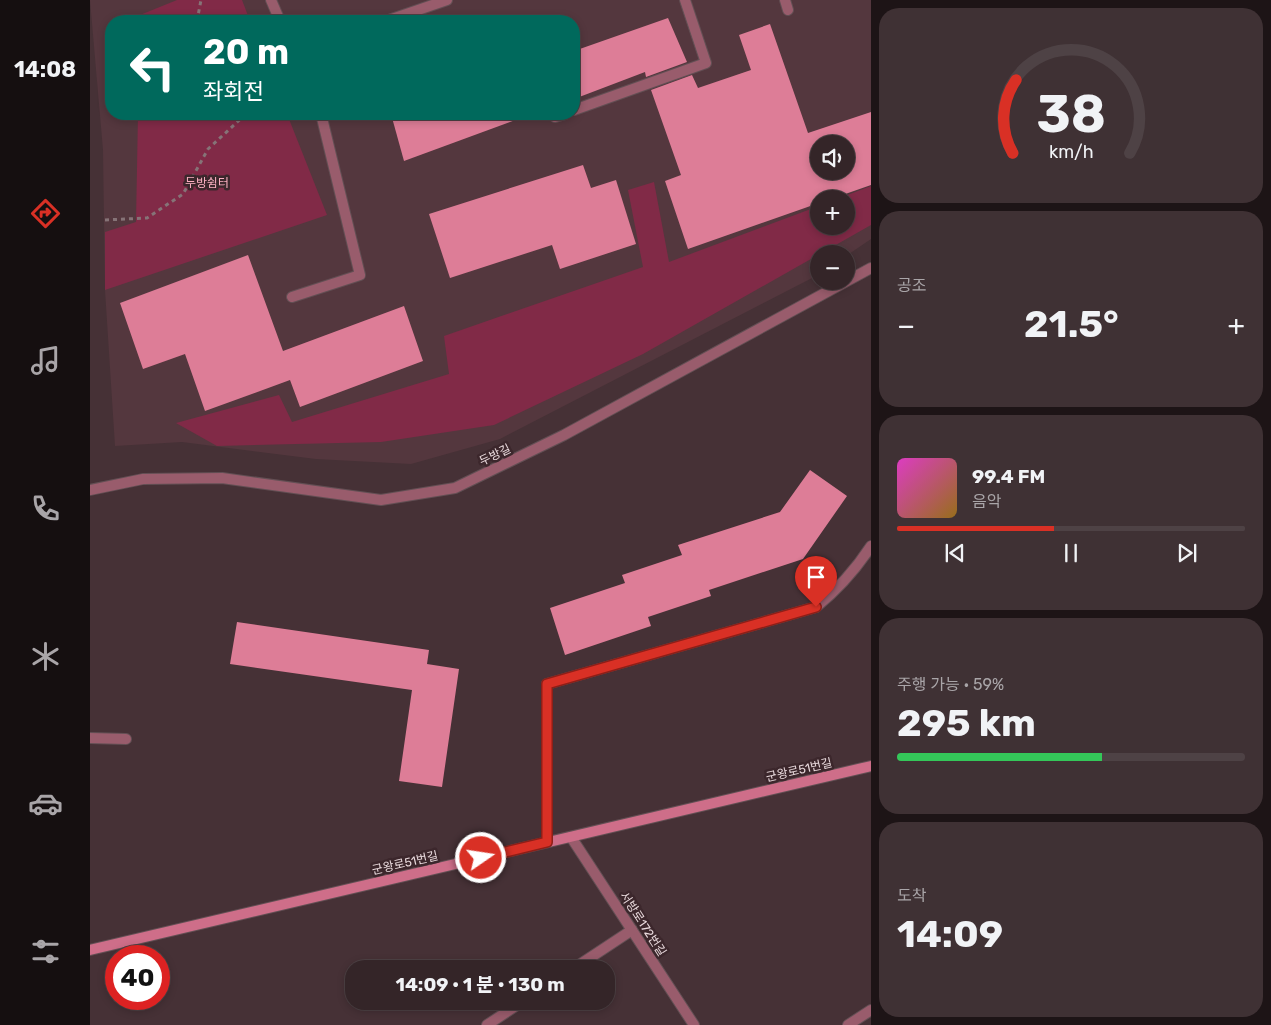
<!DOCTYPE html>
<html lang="ko">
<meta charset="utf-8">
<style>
:root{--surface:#342528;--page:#3f3134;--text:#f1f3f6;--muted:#a9a5a8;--line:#4e4245;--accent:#d93025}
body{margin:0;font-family:Rubik,"Noto Sans KR",sans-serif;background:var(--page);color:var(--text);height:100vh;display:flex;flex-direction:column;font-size:19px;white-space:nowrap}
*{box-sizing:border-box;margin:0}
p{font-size:16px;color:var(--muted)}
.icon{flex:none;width:28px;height:28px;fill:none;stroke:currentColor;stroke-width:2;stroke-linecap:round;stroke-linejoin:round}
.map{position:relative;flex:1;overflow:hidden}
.details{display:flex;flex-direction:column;gap:8px;padding:8px;background:#1d1416;width:400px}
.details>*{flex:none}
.hud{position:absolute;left:15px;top:15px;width:475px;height:105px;border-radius:20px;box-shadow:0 2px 8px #0003,0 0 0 1px var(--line);background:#00695c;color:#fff;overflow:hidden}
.controls{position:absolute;left:720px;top:135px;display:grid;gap:10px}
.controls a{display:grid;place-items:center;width:45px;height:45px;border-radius:50%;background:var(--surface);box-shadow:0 2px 8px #0003,0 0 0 1px var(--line);font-size:25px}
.speed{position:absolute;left:15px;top:945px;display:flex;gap:10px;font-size:25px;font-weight:700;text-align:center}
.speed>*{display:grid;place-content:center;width:65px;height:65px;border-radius:50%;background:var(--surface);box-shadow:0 2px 8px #0003,0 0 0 1px var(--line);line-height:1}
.speed .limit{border:8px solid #d22;background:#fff;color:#111}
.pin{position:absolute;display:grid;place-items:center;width:42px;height:42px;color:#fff;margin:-51px -21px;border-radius:50% 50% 50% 0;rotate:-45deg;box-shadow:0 0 5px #0007}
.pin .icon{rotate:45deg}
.me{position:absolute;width:55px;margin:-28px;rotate:77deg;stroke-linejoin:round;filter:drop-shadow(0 0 4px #0008)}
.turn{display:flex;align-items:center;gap:18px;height:105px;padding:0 15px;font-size:22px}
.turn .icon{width:65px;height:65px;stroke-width:2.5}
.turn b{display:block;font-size:35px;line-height:42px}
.big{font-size:38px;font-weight:700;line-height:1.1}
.details .tile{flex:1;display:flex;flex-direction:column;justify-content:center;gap:8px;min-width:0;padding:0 18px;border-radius:20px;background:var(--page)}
.details .dial{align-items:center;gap:0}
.dial svg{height:130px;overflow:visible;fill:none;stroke:var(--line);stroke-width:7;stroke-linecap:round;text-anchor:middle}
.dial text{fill:var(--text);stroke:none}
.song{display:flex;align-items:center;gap:15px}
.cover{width:60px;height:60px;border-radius:8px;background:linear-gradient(135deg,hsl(310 70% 55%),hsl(40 70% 35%))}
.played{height:5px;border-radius:2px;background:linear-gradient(90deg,var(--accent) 45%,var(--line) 45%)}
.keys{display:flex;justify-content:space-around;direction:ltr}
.heat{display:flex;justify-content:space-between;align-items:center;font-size:28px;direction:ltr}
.charge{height:8px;border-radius:4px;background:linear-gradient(90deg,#34c759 59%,var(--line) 0)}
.trip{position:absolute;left:255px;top:960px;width:270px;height:50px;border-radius:20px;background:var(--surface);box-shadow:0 2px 8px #0003,0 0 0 1px var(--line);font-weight:700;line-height:50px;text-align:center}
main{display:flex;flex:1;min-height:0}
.tabs{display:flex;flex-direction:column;width:90px;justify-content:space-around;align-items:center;background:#150f10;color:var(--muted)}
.tabs .icon{width:35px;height:35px}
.tabs .current{color:var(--accent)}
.tabs b{font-size:22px;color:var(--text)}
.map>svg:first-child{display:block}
.built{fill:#54373e;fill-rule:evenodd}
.green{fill:#812a47}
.building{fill:#dd7d97;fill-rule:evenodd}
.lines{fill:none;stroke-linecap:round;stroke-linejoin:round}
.lane-casing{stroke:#634f54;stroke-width:12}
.street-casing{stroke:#634f54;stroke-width:12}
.secondary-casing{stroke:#634f54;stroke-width:12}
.path{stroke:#867377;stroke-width:3;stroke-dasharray:4 4;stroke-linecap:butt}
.lane{stroke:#995c6c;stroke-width:10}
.street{stroke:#995c6c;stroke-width:10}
.secondary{stroke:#ce6e89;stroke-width:10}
.route-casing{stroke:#8d1f18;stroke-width:12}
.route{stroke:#d93025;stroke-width:9}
.labels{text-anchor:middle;stroke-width:5;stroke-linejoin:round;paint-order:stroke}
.park-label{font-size:12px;fill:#fcb0c2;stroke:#3c272c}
.street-label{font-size:12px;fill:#e9dadd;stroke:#3c272c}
</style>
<main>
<nav class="tabs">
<b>14:08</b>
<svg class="icon current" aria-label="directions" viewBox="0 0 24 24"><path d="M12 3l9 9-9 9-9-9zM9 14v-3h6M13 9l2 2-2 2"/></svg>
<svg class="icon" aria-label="music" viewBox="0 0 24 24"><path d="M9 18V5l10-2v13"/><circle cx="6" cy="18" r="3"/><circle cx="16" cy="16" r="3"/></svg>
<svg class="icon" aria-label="phone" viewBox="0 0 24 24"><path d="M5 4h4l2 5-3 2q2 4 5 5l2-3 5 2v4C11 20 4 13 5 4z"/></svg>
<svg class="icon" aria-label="climate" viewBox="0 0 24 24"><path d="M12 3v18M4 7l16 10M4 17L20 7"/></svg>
<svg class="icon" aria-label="car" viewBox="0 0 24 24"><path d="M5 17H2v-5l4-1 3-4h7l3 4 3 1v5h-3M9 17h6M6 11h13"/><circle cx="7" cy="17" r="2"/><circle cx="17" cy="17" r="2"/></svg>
<svg class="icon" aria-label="filters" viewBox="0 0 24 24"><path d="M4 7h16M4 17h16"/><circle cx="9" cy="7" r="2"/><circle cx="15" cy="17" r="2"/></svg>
</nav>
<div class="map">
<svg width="781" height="1025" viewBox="0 0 781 1025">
<rect width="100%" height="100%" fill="#463136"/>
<!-- built -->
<path class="built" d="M0 0H781V239L756 256V254H729V274L726 276 410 439 321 464 226 459 92 442 25 446 15 290 13 150ZM21 21H484V114H21ZM729 144H756V171H729ZM729 199H756V226H729Z"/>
<!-- green -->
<g class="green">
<polygon points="87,0 152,0 160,21 49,21 50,15"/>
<polygon points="48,114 197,114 237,215 15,290 15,232 46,222"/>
<polygon points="564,182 579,262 729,206 729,226 756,226 756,199 747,199 781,186 781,225 553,354 404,425 291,442 127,446 86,423 189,395 202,422 359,374 354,336 553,267 538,190"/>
</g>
<!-- building -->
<g class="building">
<polygon points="578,18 597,62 556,77 555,72 484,99 484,51"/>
<path d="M680 24 718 133 781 112V185L741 199H729V203L598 249 575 181 591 175 561 90 602 75 608 88 661 70 649 35ZM729 144H756V171H729Z"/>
<polygon points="301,114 435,114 436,116 314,161"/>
<polygon points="493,165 501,188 526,180 546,244 470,269 462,245 360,278 339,214"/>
<polygon points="158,255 193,351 314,306 333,361 210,407 200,380 115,411 95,354 53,369 30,303"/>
<polygon points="720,470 757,496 713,559 619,590 621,596 558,617 561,626 475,655 460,608 535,583 532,575 592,555 588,545 690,512"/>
<polygon points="147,622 339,650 337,664 369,669 352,787 309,781 322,690 140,664"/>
</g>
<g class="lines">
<!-- lane casing -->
<g class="lane-casing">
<g id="lane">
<polyline points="181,0 190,21"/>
<polyline points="695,0 698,10"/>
<polyline points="296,21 357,0"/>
<polyline points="484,110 616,63 595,0"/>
<polyline points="465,117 475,114"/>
<polyline points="202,297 270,275 231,114"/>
<polyline points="0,490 53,479 132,478 291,500 365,488 474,435 781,268"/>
<polyline points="481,837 604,1025"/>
<polyline points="758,1025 781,1010"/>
</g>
</g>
<!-- street casing -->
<g class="street-casing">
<g id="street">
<polyline points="0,738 36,739"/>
<path d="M457 842V684L726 607C747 590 766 569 781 546"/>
<polyline points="483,969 542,930"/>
<polyline points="397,1025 433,1001"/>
</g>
</g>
<!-- secondary casing -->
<g class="secondary-casing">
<polyline id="secondary" points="0,950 781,766"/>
</g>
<!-- path -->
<g class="path">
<polyline points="107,21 111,0"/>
<polyline points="15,220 57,218 93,194 118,149 156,114"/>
</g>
<!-- lane -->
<use href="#lane" class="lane"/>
<!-- street -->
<use href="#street" class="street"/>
<!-- secondary -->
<use href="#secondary" class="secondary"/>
</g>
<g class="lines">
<!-- route casing -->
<g class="route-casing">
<polyline id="route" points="391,858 457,842 457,684 726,607"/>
</g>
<!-- route -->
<use href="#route" class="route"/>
</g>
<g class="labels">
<!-- park labels -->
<g class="park-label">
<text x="117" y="187">두방쉼터</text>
</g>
<!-- street labels -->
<g class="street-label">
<text transform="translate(405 455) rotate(-26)" y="4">두방길</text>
<text transform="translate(709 770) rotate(-13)" y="4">군왕로51번길</text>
<text transform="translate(315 863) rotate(-13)" y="4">군왕로51번길</text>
<text transform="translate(553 924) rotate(57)" y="4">서방로172번길</text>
</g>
</g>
</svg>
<div class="controls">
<a><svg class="icon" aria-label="sound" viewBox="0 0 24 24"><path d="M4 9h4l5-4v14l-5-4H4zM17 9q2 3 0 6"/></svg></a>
<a>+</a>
<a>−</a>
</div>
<div class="speed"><div class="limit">40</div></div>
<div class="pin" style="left:726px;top:607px;background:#d93025"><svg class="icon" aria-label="arrive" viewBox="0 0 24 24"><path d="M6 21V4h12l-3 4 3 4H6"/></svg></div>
<svg class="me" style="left:391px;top:858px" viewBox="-20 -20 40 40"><circle r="17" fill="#d93025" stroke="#fff" stroke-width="3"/><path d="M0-11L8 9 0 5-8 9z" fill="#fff"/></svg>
<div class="trip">14:09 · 1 분 · 130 m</div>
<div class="hud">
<div class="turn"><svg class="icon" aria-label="left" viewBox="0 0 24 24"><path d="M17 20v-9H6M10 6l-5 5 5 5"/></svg><div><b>20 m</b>좌회전</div></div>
</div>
</div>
<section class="details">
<div class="tile dial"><svg viewBox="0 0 100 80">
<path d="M14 69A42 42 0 1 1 86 69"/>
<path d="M14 69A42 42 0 0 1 16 24" stroke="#d93025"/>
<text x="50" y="56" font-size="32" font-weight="700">38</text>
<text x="50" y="72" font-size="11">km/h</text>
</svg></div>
<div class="tile"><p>공조</p>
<div class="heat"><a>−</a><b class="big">21.5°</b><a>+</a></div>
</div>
<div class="tile">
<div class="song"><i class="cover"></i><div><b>99.4 FM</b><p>음악</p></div></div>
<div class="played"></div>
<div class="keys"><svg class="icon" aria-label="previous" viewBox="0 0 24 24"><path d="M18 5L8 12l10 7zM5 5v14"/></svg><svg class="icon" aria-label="pause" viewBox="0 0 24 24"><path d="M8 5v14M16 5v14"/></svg><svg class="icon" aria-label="next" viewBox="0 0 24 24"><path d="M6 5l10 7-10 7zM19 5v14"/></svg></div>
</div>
<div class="tile"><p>주행 가능 · 59%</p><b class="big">295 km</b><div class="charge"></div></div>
<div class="tile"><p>도착</p><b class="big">14:09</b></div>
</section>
</main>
